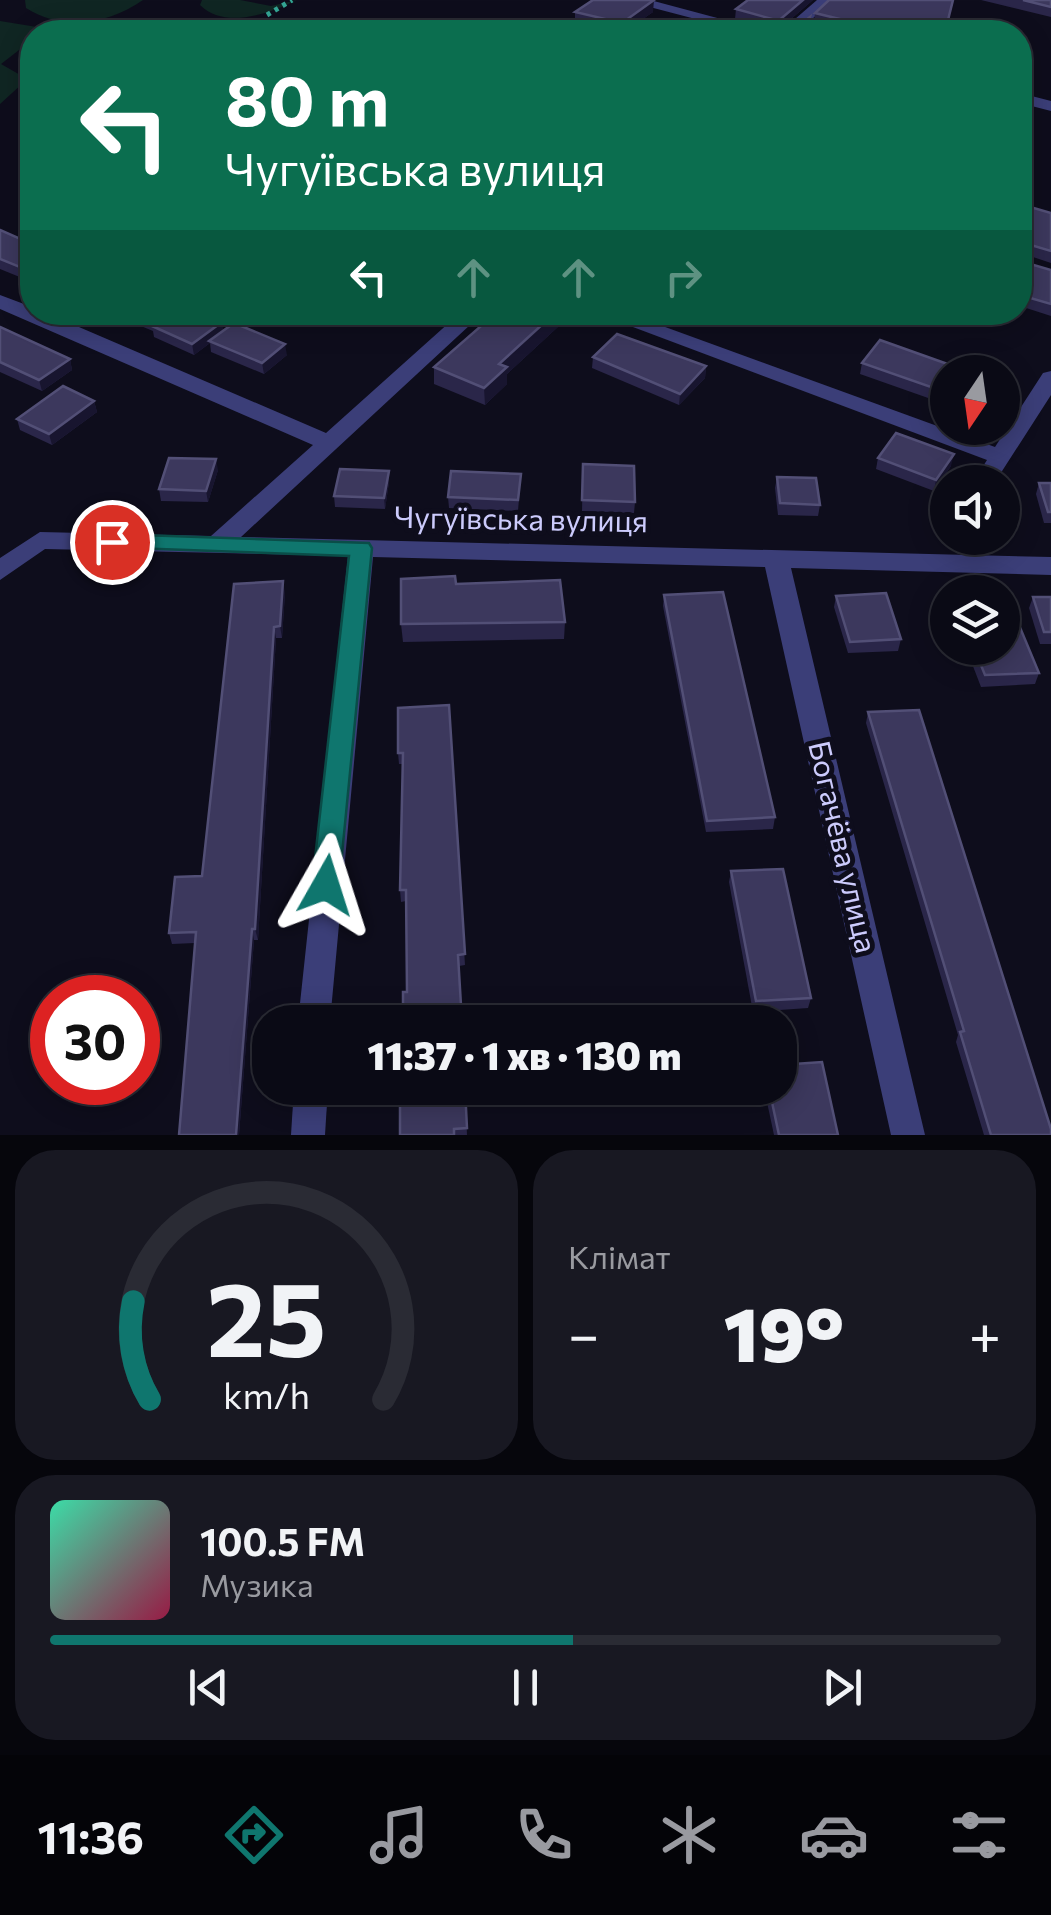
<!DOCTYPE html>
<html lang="uk">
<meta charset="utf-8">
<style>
:root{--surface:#0a0a15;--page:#181822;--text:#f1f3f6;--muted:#999aa0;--line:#2a2b34;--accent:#0f766e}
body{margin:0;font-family:Commissioner,sans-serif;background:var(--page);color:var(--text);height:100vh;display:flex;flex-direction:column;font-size:38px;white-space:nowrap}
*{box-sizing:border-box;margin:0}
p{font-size:32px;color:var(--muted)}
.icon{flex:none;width:55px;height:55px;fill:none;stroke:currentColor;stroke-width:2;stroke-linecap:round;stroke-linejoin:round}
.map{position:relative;height:1135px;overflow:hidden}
.drawer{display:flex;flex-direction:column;gap:15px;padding:15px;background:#06060c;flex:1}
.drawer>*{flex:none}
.hud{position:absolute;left:20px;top:20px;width:1012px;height:305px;border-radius:40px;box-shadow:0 5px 25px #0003,0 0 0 2px var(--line);background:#0b6e4f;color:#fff;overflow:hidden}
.needle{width:65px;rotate:193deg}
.controls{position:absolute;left:930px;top:355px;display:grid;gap:20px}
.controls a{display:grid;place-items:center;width:90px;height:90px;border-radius:50%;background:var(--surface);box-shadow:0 5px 25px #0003,0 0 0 2px var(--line);font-size:50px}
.speed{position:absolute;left:30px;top:975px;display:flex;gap:20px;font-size:50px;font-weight:700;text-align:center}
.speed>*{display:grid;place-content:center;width:130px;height:130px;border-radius:50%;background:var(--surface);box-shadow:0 5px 25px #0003,0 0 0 2px var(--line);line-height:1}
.speed .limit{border:15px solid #d22;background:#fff;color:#111}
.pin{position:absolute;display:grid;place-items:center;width:85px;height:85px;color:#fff;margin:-42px;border:5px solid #fff;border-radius:50%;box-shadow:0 2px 10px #0007}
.me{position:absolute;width:110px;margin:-55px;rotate:6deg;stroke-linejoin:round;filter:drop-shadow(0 0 8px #0008)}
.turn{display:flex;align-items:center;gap:35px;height:210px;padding:0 40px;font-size:45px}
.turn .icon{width:130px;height:130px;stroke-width:2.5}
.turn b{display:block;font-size:70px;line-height:85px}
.lanes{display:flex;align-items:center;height:95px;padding:0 40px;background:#0003;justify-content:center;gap:50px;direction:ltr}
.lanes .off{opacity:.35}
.big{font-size:75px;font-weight:800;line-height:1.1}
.drawer .tile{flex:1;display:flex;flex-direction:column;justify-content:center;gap:15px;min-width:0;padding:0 35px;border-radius:40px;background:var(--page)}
.drawer .dial{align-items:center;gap:0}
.dial svg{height:260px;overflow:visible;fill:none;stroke:var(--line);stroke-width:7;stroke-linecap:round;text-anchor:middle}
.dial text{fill:var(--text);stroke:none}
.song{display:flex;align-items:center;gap:30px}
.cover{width:120px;height:120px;border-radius:15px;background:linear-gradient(135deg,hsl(160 70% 55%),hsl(340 70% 35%))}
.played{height:10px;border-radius:5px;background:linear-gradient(90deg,var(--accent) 55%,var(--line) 55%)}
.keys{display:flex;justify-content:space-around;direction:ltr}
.heat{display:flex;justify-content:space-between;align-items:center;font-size:55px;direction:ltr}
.drawer .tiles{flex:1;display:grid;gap:15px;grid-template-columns:1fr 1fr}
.tile:last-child{grid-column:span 2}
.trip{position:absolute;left:252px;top:1005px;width:545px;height:100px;border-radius:40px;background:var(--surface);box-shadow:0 5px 25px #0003,0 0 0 2px var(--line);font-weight:800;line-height:100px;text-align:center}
.dock{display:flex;height:160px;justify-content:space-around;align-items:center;background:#040408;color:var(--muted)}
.dock .icon{width:70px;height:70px}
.dock .on{color:var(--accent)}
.dock b{font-size:45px;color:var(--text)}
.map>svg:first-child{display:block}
.green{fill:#102623}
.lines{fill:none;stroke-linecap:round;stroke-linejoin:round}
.path{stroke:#34a695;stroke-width:5;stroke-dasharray:4 5;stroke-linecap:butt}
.minor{fill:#3b3e78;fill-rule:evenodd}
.wall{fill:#2a2649}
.shaded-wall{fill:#18152f}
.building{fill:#3c385d;stroke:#524f76;stroke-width:2.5}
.route{fill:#0f766e;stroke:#0a4d48;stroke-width:2.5}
.labels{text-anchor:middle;stroke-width:10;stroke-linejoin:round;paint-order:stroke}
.street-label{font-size:30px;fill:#cccbfc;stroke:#0e0d1c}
</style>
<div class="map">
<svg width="1051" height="1135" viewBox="0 0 1051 1135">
<rect width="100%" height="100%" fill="#0e0d1c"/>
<!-- green -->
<g class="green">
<path d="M25 0H143C108 24 64 32 26 8Z"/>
<path d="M202 0H240L271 6 297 0C271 13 225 30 200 5Z"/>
<polygon points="0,21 37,27 32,40 1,64 22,76 23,83 0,104"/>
</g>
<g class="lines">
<!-- path -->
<polyline class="path" points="267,15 292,0"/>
<!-- minor -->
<g class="minor">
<polygon points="623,0 650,0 770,32 745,32"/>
<polygon points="817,0 834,0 797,32 780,32"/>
<polygon points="240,24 272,32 240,30"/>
<polygon points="1020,93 1051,101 1051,111 1020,103"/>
<polygon points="0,295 32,307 32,312 44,312 326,433 461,312 484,312 241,537 1051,557 1051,575 791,568 925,1135 891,1135 765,567 373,557 330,1022 298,1022 348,556 45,549 0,580 0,558 40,532 211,536 313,445 0,309"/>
<polygon points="593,312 624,312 995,447 1043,373 1051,371 1051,395 995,482 973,482 987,460"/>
<polygon points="294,1088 328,1088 325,1135 291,1135"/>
</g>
</g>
<!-- wall -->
<g class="wall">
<polygon points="813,0 783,26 798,26 810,17 807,32 706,32 746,26 760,26 735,19 736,9"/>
<polygon points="981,0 1051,0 1051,17"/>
<polygon points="575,12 653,12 624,32 612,32 575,24"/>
<polygon points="815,13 945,32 854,32 814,22"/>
<polygon points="1020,204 1051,213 1051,263 1021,253"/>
<polygon points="0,230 32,244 32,282 0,269"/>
<polygon points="1020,261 1051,270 1051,316 1020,306"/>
<polygon points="107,312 199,312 223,331 287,355 264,374 211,352 210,343 194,355 154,337 153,331"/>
<polygon points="497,312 561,312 560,325 507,374 507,384 485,405 434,384 434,367"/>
<polygon points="0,327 70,359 72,370 42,391 0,372"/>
<polygon points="593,357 706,366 705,378 679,405 592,368"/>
<polygon points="862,363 948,372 948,405 860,374"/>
<polygon points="94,401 97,412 52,445 20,430 17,419"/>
<polygon points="878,458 951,466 934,491 876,469"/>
<polygon points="583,464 635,502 634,513 582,511"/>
<polygon points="218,470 208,502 161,501 159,489"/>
<polygon points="389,471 389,482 385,509 335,507 334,496"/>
<polygon points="521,474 518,511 449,508 448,497"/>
<polygon points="777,477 820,505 818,516 778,515 775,488"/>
<polygon points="1039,483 1051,483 1051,523 1044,523 1036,494"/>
<polygon points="456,584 565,622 564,639 403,642 401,624"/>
<polygon points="285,593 282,638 276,638 258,940 254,940 239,1135 179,1135 195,943 172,944 169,933 202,876"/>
<polygon points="664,595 775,817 773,829 706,832 663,606"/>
<polygon points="836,596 901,639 898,651 848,653 834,607"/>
<polygon points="1033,597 1051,597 1051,644 1040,644 1029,608"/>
<polygon points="966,648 1002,648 1039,673 1035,684 981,687"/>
<polygon points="449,705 465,965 459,966 407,992 406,901 401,902 400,890 403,764 399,764 398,753"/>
<polygon points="868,712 1051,1135 984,1135 956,1042 958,1035 866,723"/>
<polygon points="731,871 811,998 808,1008 753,1012 729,882"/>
<polygon points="465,1088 467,1135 400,1135"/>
<polygon points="764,1088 780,1088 838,1135 774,1135"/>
</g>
<!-- shaded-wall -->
<g class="shaded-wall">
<polygon points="654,0 653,12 624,32 622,32 622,23"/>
<polygon points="803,0 813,0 776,32 777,22"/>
<polygon points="556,312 561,312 560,325 507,374 507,384 485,405 484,388 499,364"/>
<polygon points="222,322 224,333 209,341 210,343 194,355 192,344"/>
<polygon points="285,344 287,355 264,374 262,363"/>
<polygon points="70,359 72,370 42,391 39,380"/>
<polygon points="706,366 705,378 679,405 680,394"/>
<polygon points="94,401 97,412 52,445 49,434"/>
<polygon points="954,454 951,466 934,491 936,480"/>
<polygon points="216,459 218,470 208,502 206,491"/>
<polygon points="389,471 389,482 385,509 384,498"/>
<polygon points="283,581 285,593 282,638 280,626"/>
<polygon points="274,627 276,638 258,940 255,929"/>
<polygon points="252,929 254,940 239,1135 236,1135"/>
</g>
<!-- building -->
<g class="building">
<polygon points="593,0 654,0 622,23 575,12"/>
<polygon points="748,0 803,0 777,22 781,26 798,26 810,17 806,32 706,32 722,20 746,26 774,25 772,19 736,9"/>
<polygon points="829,0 953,0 945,32 893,32 815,13"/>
<polygon points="1023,0 1051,0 1051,7"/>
<polygon points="1020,204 1051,213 1051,251 1024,243 1020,246"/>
<polygon points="0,230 32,244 32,272 0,259"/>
<polygon points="1020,261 1051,270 1051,304 1020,295"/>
<polygon points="131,312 199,312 222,322 192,344 152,326 157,323"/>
<polygon points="497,312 556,312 499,364 507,367 484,388 434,367"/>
<polygon points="234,323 285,344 262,363 209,341"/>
<polygon points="0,327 70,359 39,380 0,362"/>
<polygon points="617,334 706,366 680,394 593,357"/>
<polygon points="880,340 970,372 948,372 948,393 862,363"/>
<polygon points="63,386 94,401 49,434 17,419"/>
<polygon points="896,433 954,454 936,480 878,458"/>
<polygon points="169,458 216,459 206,491 159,489"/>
<polygon points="583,464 634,466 635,502 582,500"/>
<polygon points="340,469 389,471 384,498 334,496"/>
<polygon points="451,471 521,474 518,500 448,497"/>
<polygon points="777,477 816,478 820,505 780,503"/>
<polygon points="1039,483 1051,483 1051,512 1048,512"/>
<polygon points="455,576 456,584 560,580 565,622 401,624 401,579"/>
<polygon points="283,581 280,626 274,627 255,929 252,929 236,1135 179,1135 196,932 169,933 175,877 202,876 234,584"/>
<polygon points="723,592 775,817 707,821 664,595"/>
<polygon points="886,593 901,639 850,642 836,596"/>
<polygon points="1033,597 1051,597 1051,632 1044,632"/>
<polygon points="1002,625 1019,625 1039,673 985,675 974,648 1002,648"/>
<polygon points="449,705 465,954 458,955 462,1022 403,1022 403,992 407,992 406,890 400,890 403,753 398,753 398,708"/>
<polygon points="919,710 1051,1129 1051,1135 991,1135 960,1032 964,1031 868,712"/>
<polygon points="783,869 811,998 756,1001 731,871"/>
<polygon points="822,1062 838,1135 779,1135 769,1088 780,1088 780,1065"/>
<polygon points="400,1088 465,1088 467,1128 454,1129 454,1135 400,1135"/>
</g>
<!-- route -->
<polygon class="route" points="112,534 369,543 372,548 339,885 335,893 326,897 316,893 312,885 349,556 104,547 100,542 104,536"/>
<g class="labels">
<!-- street labels -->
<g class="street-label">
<text transform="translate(521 520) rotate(1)" y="10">Чугуївська вулиця</text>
<text transform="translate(842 847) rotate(77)" y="10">Богачёва улица</text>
</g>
</g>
</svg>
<div class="controls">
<a><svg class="needle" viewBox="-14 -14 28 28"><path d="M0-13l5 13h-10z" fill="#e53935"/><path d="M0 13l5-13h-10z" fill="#999aa0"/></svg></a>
<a><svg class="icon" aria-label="sound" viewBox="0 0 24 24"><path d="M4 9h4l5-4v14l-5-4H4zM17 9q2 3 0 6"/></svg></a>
<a><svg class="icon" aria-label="layers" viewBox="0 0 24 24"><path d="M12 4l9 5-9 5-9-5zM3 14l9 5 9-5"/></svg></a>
</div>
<div class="speed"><div class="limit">30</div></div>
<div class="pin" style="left:112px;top:542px;background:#d93025"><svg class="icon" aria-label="arrive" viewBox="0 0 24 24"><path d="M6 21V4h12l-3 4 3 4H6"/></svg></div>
<svg class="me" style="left:326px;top:885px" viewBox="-20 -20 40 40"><path d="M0-17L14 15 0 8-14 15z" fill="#0f766e" stroke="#fff" stroke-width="4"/></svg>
<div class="trip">11:37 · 1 хв · 130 m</div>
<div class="hud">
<div class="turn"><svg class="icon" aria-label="left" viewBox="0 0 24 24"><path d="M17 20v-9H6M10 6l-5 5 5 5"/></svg><div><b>80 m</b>Чугуївська вулиця</div></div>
<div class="lanes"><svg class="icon" aria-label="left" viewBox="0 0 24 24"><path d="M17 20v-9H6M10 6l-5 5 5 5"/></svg><svg class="icon off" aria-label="ahead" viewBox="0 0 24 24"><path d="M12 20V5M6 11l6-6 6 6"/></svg><svg class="icon off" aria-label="ahead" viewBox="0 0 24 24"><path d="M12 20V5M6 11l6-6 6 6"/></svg><svg class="icon off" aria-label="right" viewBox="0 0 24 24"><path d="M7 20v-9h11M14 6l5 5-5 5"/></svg></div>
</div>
</div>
<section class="drawer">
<div class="tiles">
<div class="tile dial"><svg viewBox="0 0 100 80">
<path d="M14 69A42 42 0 1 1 86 69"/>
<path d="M14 69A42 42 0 0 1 9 39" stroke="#0f766e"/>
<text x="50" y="56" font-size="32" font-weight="700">25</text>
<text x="50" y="72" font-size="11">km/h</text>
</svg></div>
<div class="tile"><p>Клімат</p>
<div class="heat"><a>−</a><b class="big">19°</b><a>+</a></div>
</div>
<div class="tile">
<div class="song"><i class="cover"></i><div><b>100.5 FM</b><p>Музика</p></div></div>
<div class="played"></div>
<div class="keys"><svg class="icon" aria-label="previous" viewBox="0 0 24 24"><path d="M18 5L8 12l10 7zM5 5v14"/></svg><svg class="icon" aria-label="pause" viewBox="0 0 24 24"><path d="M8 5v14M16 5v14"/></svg><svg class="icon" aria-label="next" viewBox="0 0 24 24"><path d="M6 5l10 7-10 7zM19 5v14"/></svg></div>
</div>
</div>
</section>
<nav class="dock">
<b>11:36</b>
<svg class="icon on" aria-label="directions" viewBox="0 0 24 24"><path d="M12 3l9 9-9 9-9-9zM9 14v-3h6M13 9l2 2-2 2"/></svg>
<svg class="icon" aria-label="music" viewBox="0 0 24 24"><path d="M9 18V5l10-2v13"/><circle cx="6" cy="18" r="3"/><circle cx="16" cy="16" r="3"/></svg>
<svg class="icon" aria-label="phone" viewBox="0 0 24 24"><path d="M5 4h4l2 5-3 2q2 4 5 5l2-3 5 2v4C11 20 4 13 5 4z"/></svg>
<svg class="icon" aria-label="climate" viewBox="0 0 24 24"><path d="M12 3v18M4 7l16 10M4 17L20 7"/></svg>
<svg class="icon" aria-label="car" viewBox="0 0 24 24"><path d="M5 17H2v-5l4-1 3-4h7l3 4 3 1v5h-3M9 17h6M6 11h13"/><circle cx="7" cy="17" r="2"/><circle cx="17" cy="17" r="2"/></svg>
<svg class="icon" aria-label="filters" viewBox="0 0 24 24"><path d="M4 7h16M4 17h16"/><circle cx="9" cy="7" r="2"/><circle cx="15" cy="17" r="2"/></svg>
</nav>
